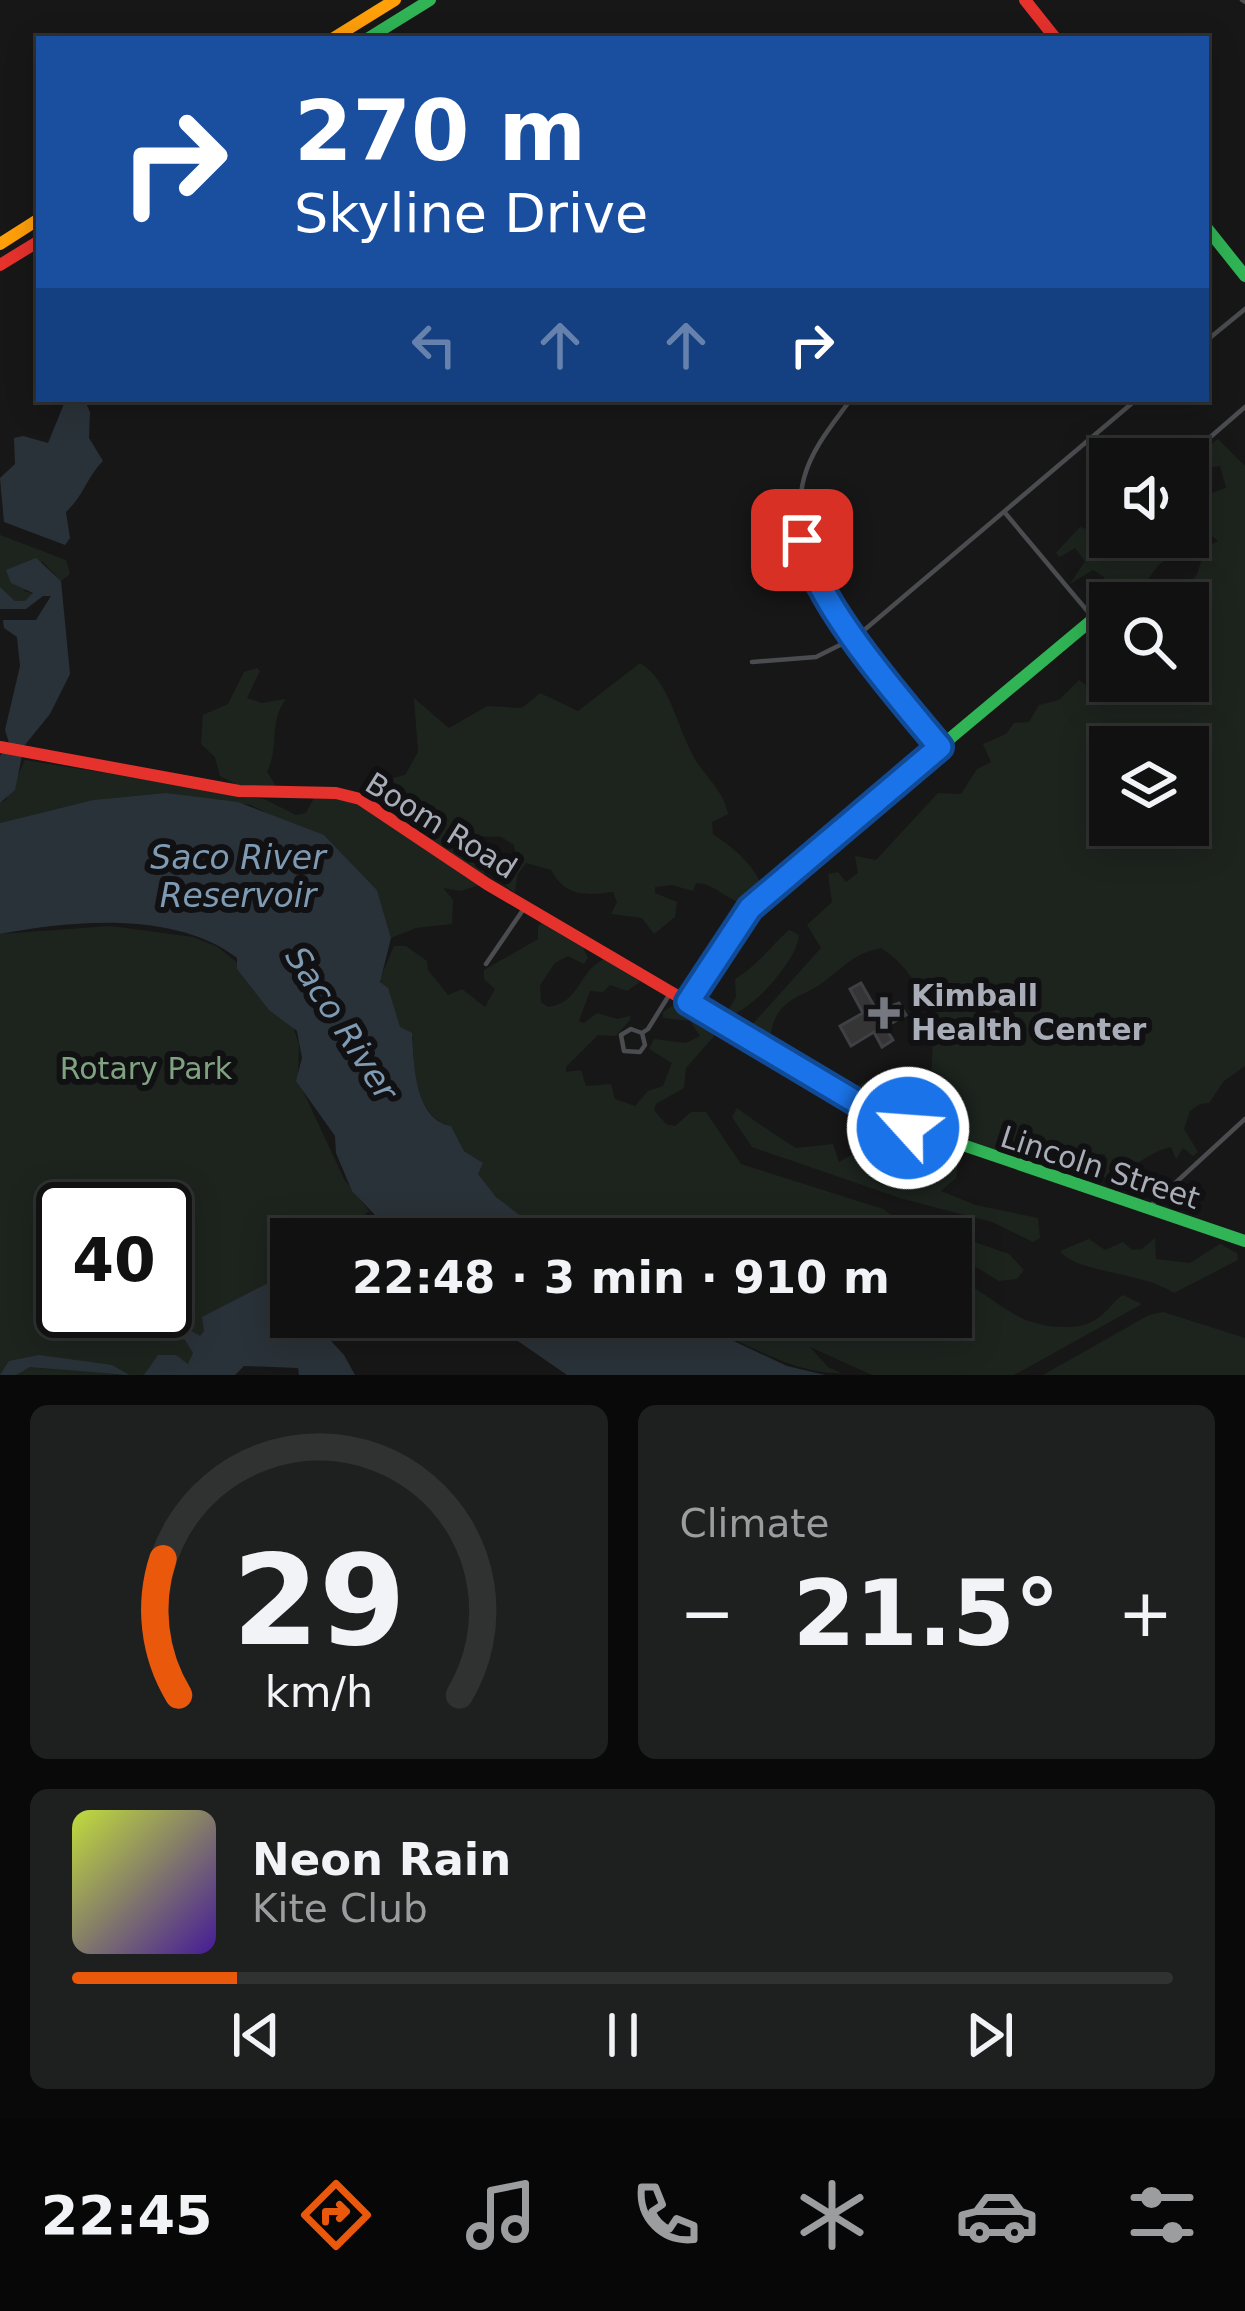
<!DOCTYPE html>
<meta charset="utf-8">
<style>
:root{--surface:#111;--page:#1e1f1f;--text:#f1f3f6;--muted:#9c9d9f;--line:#303131;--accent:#ea580c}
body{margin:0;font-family:"DejaVu Sans",sans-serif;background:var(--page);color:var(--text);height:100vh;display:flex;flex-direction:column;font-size:45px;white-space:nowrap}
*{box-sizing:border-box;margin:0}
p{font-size:39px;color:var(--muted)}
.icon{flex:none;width:66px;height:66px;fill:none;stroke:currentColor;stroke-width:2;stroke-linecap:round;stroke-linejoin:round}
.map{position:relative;height:1375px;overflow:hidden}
.side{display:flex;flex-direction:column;gap:30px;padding:30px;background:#090909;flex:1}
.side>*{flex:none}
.banner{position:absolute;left:36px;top:36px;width:1173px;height:366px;border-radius:0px;box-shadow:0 6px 30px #0003,0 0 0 3px var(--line);background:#1a4fa0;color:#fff;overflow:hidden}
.fabs{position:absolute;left:1089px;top:438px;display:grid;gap:24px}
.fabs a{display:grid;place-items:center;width:120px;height:120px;border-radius:0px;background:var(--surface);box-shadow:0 6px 30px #0003,0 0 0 3px var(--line);font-size:60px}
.speed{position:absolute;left:36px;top:1182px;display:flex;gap:24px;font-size:60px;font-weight:700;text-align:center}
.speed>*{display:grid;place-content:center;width:156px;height:156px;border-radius:50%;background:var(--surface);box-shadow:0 6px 30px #0003,0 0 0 3px var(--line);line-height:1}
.speed .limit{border:6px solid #111;border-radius:18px;background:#fff;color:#111}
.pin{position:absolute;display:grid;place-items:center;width:102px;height:102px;color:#fff;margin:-51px;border-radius:24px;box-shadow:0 6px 18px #0006}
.me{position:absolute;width:132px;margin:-66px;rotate:296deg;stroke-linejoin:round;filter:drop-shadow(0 0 9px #0008)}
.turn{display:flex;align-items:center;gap:42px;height:252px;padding:0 60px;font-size:54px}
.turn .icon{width:156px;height:156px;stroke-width:2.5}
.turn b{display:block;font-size:84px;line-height:102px}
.lanes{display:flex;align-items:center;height:114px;padding:0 60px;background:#0003;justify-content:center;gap:60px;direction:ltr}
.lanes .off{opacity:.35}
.big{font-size:90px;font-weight:700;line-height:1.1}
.side .tile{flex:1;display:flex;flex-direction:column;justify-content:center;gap:18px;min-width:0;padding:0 42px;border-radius:18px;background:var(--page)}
.side .dial{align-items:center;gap:0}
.dial svg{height:312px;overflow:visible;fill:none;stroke:var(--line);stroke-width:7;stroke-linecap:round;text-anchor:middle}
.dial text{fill:var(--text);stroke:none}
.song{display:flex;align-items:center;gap:36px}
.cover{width:144px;height:144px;border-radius:18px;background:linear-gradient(135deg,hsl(70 70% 55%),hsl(260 70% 35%))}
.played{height:12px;border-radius:6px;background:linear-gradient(90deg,var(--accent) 15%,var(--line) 15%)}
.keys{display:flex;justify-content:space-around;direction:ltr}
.heat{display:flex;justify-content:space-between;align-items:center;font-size:66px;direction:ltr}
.side .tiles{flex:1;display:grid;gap:30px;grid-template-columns:1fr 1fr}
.tile:last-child{grid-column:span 2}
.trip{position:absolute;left:270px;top:1218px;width:702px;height:120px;border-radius:0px;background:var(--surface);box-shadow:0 6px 30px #0003,0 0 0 3px var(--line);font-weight:700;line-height:120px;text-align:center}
.menu{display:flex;height:192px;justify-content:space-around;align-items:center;background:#070707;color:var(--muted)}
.menu .icon{width:84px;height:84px}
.menu .current{color:var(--accent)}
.menu b{font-size:54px;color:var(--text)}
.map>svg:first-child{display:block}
.green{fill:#1d241e;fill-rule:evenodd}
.water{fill:#2a3239}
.building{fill:#353536;stroke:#3f4043;stroke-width:3}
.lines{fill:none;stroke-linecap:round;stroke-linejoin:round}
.street{stroke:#4b4c50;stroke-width:4.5}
.fast{stroke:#30b455;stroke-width:12}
.slow{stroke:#ff9f0a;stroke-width:12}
.jam{stroke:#e5322d;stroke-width:12}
.route-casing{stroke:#114b97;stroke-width:30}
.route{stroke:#1a73e8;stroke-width:21}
.poi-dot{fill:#757880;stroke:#111113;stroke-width:4.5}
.labels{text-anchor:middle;stroke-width:12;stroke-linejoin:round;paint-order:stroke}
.street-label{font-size:30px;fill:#a8adb8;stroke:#111113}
.poi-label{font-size:30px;font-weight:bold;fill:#a8adb8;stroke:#111113;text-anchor:start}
.park-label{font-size:30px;fill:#7fa381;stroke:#111113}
.water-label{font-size:33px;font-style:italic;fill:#7f9bb3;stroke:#111113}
</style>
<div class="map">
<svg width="1245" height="1375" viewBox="0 0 1245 1375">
<rect width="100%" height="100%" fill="#171717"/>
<!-- green -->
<g class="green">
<path d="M1218 439 1245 466V1066L1224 1081 1209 1103 1200 1104 1190 1111 1184 1129 1198 1152 1193 1156 1183 1148 1176 1159 1171 1147C1145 1153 1134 1169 1110 1181L1102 1175 1108 1160 1104 1154 1088 1156 1060 1146 1051 1152V1167L1037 1166 900 1118 874 1100 855 1095 858 1085 892 1073 931 1072C937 1024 924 976 881 948 854 954 847 964 826 980 803 999 775 996 770 1038L754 1036 750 1027 821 948 807 925 832 902 828 874 838 872 846 882 858 873 855 856 876 860 938 793 961 794 977 769 991 762 983 744 1006 734 1014 723 1029 722 1039 705 1059 700 1079 680 1086 685 1108 656 1103 640 1110 645V681H1188V603H1177L1197 574 1206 547 1218 541 1199 525 1196 512 1209 494 1226 488 1220 466 1201 469 1189 461ZM1110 747H1188V825H1110Z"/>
<path d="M1080 527 1104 535 1139 559 1162 537H1188V527L1197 531V537C1179 557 1162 553 1147 582L1165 603H1123V586L1116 585 1096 613 1092 597 1104 585V577L1093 570 1070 584 1085 561 1075 548 1060 557 1056 553Z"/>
<polygon points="0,535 66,560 70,574 61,581 42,561 24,591 34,594 25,601 15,601 0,587"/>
<path d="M640 663C671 681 678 734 698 764 709 779 725 795 728 814L712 822 713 834C731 846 751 862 760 882L747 903C727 903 717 883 696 883L693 891 672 885 655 887V893L677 902 675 917 654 934 642 918 611 914 617 902 613 892C585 896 565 896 551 870L526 863 517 875 515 893 505 885 516 856 514 845 501 837 466 836 462 848 485 869 484 875 429 838 417 821 377 790 381 781 405 775 418 752 414 698 449 728 487 706 522 708 540 693 578 711Z"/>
<path d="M257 668 260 671 247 698 262 703 286 699C268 723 280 746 267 772L276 786 237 785 220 776 215 757 201 744 203 715 228 704 244 672Z"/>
<polygon points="25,760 264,799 296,815 306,813 315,796 349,799 374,811 479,885 461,891 443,888 453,900 452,924 416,928 391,938 377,890 324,835 291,826 251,805 166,793 93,800 0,823 0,803 6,800"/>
<path d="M543 922 582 945 588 958 584 964 568 956 555 963 540 985 541 1002 548 1007C581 1004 579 966 608 958L640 982 627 991 610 985 603 992 590 991 579 1021 584 1023 597 1013 617 1019 630 1016V1020L616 1036 598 1035 566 1067V1072L581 1070 586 1086 611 1084 615 1099 635 1106 648 1091 663 1086 672 1063 649 1049 654 1039 686 1043 700 1036 690 1021 663 1018V1012L675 1004 691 1008 717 1025V1033L686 1068 684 1088 656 1104 654 1110 666 1124 675 1126 691 1112H706L741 1164 883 1209 908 1227 943 1231 1009 1254 1024 1270 1017 1279 999 1281 951 1252V1239H571L567 1232 549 1238C523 1221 494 1199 477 1174L483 1163 464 1151 451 1126C416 1118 413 1067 413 1037L399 1027 380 979 394 946H406L427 961 428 970 448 995 462 989 485 1007 495 989 484 979V970L538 939V926Z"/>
<path d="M110 926 193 937 218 947 246 970 292 1024 299 1044 298 1080 344 1179 369 1211 335 1239H291V1278L256 1327 203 1375H0V934ZM63 1209H165V1311H63Z"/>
<path d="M789 930 799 935C797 961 750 1014 724 1017L736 997 735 979C756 967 771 946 789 930Z"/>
<path d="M737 1108C756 1122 775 1135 796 1148L833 1144 839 1162 851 1155 906 1169 930 1183 958 1163 956 1178 941 1191 976 1205 1038 1218 1040 1238 1033 1242 992 1222 903 1199 752 1147 732 1117Z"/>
<path d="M1155 1238 1156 1259 1190 1263 1220 1244 1237 1253 1238 1260 1174 1293C1143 1272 1076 1273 1060 1251L1089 1239 1105 1250 1123 1242 1132 1250 1142 1249Z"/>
<path d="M951 1278C997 1293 1005 1323 1059 1327 1072 1327 1084 1327 1095 1320 1106 1314 1112 1302 1123 1295L1142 1304 1014 1375H872L810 1347 828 1367 841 1373C800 1375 752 1347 714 1330 699 1322 684 1322 667 1317H951Z"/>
<polygon points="1163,1312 1245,1338 1245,1375 1043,1375 1149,1315"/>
</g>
<!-- water -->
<g class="water">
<path d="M66 399H84L90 412 89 438 103 461C86 478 85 494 66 512L70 538 65 545 4 522 0 478 15 464 14 438 23 436 48 443Z"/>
<polygon points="36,558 61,581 70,674 50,714 24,746 15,790 0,803 0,756 9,743 5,730 20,666 17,637 4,628 3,620 36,620 51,596 43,596 26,609 0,609 0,587 15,601 25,601 33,593 11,583 6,570"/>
<path d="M166 793 238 802 324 835 377 890 391 938 380 982 388 988 400 1027 412 1033C414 1063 414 1119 451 1126L464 1151 483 1163 478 1174 496 1197 549 1238H559L563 1232 570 1239H398L352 1191 336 1153 335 1136 296 1081 302 1058 297 1031 269 1010 237 969V958C176 911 73 920 0 934V823L93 800Z"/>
<polygon points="280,1277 291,1279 291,1317 309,1317 344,1355 355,1375 299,1375 298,1368 244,1366 235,1375 144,1375 158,1355 176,1355 188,1364 193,1353 185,1340 148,1334 153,1320 175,1321 200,1336 204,1331 202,1317"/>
<polygon points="483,1317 691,1321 787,1366 825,1375 567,1375"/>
<polygon points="39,1355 112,1365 129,1375 30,1367 16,1375 0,1375 9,1361"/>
</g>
<!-- building -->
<polygon class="building" points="861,983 877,1011 899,1003 906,1015 885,1027 893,1040 882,1047 874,1032 851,1046 840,1026 863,1013 850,989"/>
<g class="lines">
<!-- street -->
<g class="street">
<polyline points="1242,0 1245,2"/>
<polyline points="1206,341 1245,309"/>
<path d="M851 399C833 424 812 448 804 478 779 570 885 680 940 747"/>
<polyline points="1185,459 1245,407"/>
<polyline points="1006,514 1110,638"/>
<polyline points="1100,533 1110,524"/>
<polyline points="752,662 816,657 856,637 1137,399"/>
<polyline points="486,964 525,907"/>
<polyline points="642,1033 645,1045 640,1052 624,1051 621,1035 631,1029 642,1033 648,1029 671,992"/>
<polyline points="1147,1209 1245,1119"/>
</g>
<!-- fast -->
<g class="fast">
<polyline points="367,39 430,0"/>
<polyline points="1206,227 1245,276"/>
<polyline points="689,1002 737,924 765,893 1093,619"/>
<polyline points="907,1126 1245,1241"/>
</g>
<!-- slow -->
<g class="slow">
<polyline points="332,39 395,0"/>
<polyline points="0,244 39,219"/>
</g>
<!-- jam -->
<g class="jam">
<polyline points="1025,0 1056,39"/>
<polyline points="0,265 39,241"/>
<polyline points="0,747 239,791 336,793 360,799 487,884 880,1115 907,1126"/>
</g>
</g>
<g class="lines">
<!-- route casing -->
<g class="route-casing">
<path id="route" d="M802 540C817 605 897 695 940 747L750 908 688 1002 856 1102 908 1128"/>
</g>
<!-- route -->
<use href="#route" class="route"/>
</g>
<!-- markers -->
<path class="poi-dot" d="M878 995h12v12h12v12h-12v12h-12v-12h-12v-12h12z"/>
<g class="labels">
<!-- street labels -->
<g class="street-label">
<text transform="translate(441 826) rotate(32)" y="10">Boom Road</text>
<text transform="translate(1100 1168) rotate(18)" y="10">Lincoln Street</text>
</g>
<!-- poi labels -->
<g class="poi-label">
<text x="911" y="1006">Kimball<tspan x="911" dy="34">Health Center</tspan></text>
</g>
<!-- park labels -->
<g class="park-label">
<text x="146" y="1079">Rotary Park</text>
</g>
<!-- water labels -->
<g class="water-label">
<text x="238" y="869">Saco River<tspan x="238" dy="38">Reservoir</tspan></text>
<text transform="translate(342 1023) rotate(57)" y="12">Saco River</text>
</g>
</g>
</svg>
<div class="fabs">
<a><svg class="icon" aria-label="sound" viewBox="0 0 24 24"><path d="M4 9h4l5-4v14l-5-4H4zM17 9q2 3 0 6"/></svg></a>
<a><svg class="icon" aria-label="search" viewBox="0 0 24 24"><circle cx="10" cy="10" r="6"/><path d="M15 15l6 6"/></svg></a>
<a><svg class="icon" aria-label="layers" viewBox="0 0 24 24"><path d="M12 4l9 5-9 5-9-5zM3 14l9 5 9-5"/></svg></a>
</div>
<div class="speed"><div class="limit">40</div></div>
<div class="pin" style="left:802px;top:540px;background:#d93025"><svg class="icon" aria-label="arrive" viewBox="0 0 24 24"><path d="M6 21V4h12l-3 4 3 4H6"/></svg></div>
<svg class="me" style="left:908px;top:1128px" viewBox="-20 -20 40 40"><circle r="17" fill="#1a73e8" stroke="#fff" stroke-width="3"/><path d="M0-11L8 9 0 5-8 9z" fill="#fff"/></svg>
<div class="trip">22:48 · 3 min · 910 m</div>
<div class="banner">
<div class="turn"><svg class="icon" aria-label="right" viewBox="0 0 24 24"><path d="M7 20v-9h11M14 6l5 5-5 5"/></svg><div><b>270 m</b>Skyline Drive</div></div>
<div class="lanes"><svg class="icon off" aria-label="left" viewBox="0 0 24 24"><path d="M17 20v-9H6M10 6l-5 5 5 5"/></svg><svg class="icon off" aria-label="ahead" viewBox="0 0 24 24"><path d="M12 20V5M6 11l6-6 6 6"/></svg><svg class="icon off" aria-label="ahead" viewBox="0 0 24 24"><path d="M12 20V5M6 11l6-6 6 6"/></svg><svg class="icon" aria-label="right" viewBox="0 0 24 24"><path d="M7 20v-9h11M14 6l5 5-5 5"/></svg></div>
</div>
</div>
<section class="side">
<div class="tiles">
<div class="tile dial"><svg viewBox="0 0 100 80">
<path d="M14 69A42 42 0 1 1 86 69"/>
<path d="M14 69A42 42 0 0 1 10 34" stroke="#ea580c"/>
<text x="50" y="56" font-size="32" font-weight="700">29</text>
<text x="50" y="72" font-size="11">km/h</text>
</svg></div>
<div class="tile"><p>Climate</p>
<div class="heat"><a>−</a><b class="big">21.5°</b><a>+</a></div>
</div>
<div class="tile">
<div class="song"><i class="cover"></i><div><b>Neon Rain</b><p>Kite Club</p></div></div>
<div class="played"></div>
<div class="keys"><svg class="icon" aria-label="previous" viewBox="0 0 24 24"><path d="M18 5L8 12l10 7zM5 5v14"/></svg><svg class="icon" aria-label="pause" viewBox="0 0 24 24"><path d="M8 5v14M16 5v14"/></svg><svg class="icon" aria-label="next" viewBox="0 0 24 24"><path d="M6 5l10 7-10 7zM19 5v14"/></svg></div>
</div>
</div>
</section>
<nav class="menu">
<b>22:45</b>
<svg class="icon current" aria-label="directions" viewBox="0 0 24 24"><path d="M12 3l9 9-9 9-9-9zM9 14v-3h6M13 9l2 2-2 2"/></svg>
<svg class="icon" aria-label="music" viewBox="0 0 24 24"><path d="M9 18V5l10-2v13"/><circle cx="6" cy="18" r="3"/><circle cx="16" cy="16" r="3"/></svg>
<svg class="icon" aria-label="phone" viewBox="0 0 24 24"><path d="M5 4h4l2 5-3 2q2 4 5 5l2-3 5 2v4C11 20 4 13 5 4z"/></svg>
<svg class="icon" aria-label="climate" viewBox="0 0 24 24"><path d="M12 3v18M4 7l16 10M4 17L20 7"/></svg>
<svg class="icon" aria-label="car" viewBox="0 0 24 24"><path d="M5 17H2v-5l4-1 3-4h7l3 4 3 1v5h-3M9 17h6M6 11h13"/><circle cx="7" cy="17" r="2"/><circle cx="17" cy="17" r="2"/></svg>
<svg class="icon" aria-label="filters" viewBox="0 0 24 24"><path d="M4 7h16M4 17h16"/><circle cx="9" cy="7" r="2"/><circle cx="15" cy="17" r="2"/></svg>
</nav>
